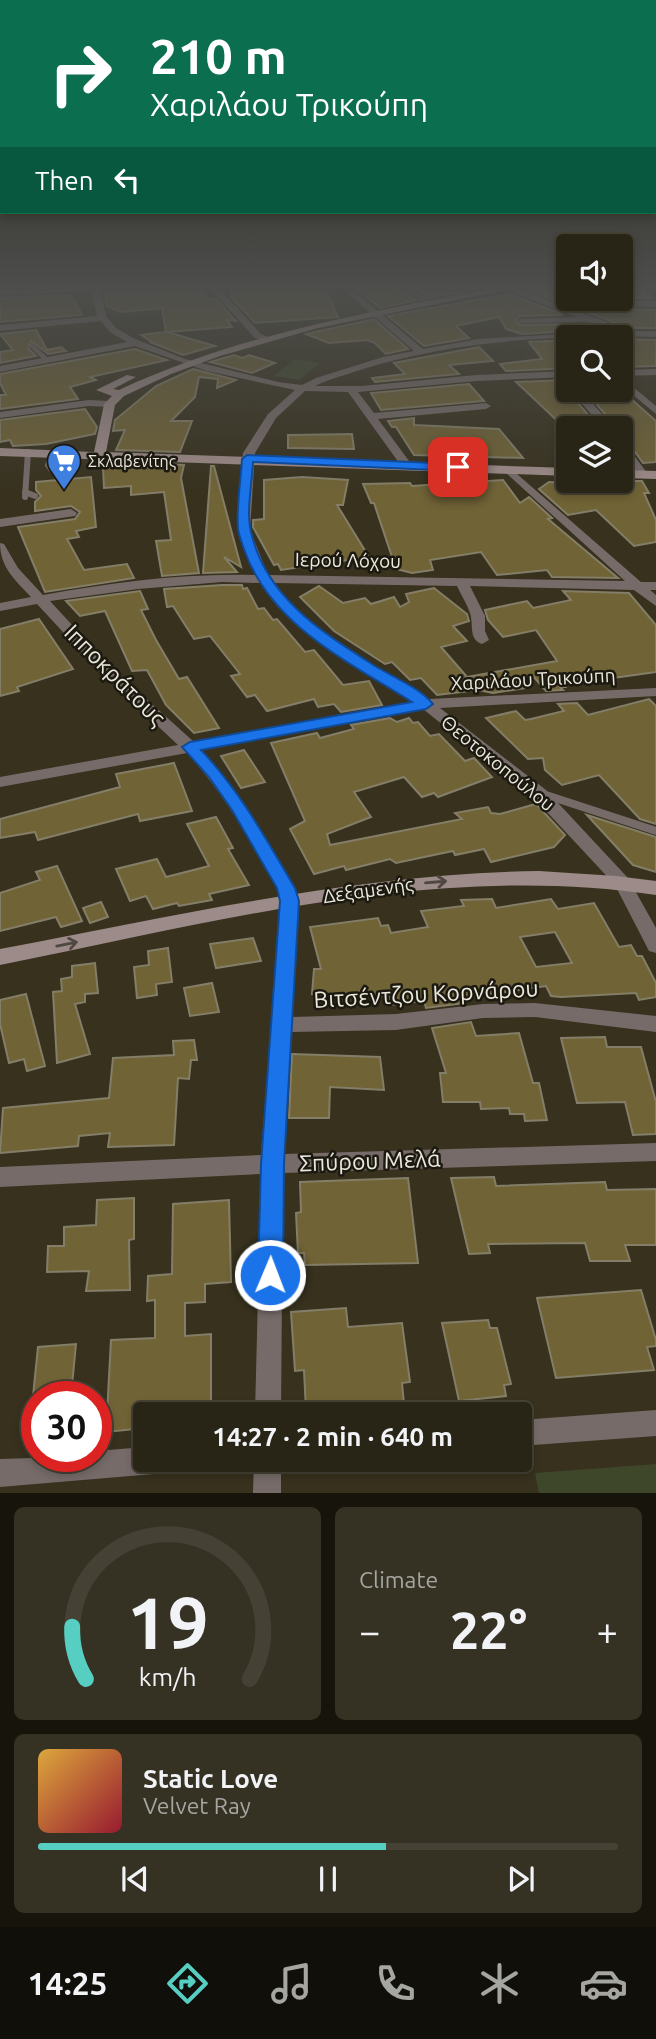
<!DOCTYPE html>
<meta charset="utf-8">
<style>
:root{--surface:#292516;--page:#353123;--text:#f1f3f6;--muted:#a5a5a1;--line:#454235;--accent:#57cec2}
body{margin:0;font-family:Ubuntu,sans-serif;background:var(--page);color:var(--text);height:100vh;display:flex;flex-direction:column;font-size:26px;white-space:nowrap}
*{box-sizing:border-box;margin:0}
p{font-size:23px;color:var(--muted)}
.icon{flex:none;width:38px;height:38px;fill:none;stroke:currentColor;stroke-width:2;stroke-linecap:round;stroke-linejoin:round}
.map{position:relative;height:1493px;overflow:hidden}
.sheet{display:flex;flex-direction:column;gap:14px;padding:14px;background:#17140c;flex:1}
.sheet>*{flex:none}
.top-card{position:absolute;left:0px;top:0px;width:656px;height:214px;box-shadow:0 4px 10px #0003,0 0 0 2px var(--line);background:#0b6e4f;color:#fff;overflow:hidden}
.fabs{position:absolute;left:556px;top:234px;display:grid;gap:14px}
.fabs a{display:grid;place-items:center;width:77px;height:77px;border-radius:7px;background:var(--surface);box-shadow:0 4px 10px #0003,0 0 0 2px var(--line);font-size:35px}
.speed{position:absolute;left:21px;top:1381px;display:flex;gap:14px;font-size:35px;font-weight:700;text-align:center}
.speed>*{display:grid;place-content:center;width:91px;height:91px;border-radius:50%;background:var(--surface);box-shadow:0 4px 10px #0003,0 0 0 2px var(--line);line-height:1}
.speed .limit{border:10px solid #d22;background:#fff;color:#111}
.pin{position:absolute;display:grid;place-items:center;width:60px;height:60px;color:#fff;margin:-30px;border-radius:14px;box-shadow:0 4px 10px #0006}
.me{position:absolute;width:77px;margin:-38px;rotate:1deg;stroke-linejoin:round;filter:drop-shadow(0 0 5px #0008)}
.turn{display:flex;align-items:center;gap:24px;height:147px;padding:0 35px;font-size:32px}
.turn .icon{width:91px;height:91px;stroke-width:2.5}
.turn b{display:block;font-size:49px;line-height:60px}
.then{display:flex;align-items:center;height:66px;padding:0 35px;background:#0003;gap:14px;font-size:26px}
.big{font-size:52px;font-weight:700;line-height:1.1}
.sheet .widget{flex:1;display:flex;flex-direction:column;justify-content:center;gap:10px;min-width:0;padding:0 24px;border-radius:10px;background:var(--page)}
.sheet .dial{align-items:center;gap:0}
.dial svg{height:182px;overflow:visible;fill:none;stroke:var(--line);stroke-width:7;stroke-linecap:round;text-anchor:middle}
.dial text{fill:var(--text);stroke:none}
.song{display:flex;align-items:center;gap:21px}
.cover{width:84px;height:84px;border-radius:10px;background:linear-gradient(135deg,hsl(40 70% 55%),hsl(350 70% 35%))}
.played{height:7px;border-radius:4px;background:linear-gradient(90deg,var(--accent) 60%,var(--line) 60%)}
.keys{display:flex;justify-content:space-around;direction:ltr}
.heat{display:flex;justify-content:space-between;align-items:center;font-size:38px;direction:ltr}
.sheet .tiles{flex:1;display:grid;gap:14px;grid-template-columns:1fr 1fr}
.widget:last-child{grid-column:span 2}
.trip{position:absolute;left:133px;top:1402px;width:399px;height:70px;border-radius:7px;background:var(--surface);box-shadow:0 4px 10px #0003,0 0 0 2px var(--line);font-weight:700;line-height:70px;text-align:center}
.dock{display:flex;height:112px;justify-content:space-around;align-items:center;background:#100f09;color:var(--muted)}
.dock .icon{width:49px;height:49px}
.dock .on{color:var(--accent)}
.dock b{font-size:32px;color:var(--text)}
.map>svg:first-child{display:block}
.green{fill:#3e472a}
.building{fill:#706336;stroke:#847e68;stroke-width:2;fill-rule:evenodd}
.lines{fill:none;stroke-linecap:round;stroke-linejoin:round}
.lane-far2{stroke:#766b69;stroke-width:4.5}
.lane-far1{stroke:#766b69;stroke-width:6}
.lane{stroke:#766b69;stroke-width:8}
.street{fill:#766b69;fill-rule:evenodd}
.secondary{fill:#9d8b89;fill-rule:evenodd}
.oneway{stroke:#504741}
.route{fill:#1a73e8;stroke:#114b97;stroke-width:2}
.labels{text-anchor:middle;stroke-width:5;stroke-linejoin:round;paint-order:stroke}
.far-poi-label{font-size:16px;fill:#ebe8dc;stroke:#1c1911;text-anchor:start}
.street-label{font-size:19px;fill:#ebe8dc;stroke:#1c1911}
.near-street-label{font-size:23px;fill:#ebe8dc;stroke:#1c1911}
</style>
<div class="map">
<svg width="656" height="1493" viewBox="0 0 656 1493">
<rect width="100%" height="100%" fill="#37311e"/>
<!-- green -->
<g class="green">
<polygon points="295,359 320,363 299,380 274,376"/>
<polygon points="656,1464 656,1493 539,1493 535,1473"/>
</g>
<!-- building -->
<g class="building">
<polygon points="247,285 324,285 338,317 255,323 232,298 231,288"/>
<polygon points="352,285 392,285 395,289 416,300 380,308"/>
<polygon points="434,285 473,285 477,289 429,298 420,291 430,290"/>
<polygon points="551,285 569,285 569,297 553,299 528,290"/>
<polygon points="639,285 653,298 621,298 621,290"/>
<polygon points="202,290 209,299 216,299 236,321 227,320 232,327 167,332 215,346 183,355 150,342 152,342 141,335 166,332 162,308 120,312 107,306 104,293"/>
<polygon points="509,294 564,315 520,316 516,320 519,325 587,324 601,329 522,334 506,329 499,317 456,326 469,338 424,346 388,316"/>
<polygon points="71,295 82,315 0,322 0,298"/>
<polygon points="576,308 656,310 656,328 623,328 621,325"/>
<polygon points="374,319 408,349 386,354 375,343 368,340 329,343 306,334"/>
<polygon points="36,330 47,350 61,347 66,351 48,354 31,341 28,348 36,356 0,363 0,352 13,350 0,334"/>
<polygon points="621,339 656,340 656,366 621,367"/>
<polygon points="569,340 569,368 506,371 500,364 542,359 529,342"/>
<polygon points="479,347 493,361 449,365 459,374 375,382 372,378 405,374 394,363"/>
<polygon points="135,349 167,360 90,377 96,380 70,387 78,399 0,409 0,395 6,395 0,383 0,374"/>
<polygon points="234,355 242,358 249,355 275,363 252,373 210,362"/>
<polygon points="193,369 236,380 217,388 218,379 199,377 195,397 171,421 192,421 180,452 116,450 125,430 113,431 115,420 156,386"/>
<polygon points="569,380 569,390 591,390 573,397 600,429 566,429 516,382"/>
<polygon points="469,384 484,401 381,410 371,393"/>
<polygon points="608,390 621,390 656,421 656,462 643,463 627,441 621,440 621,429 617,429 594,401 610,397"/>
<polygon points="85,409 97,427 95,434 46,444 13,446 10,440 0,442 0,420"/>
<polygon points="414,418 414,425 499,429 523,458 414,455 396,427 392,427 388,421"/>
<polygon points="352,434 354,449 288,448 288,435"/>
<polygon points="110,462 184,465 181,478 199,573 162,576 156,541 171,540 164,492 131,495 131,486 104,488 103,467 108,467"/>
<polygon points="211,466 214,466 241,567 224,557 237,572 203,573"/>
<polygon points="91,477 96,527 76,531 79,537 67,539 84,570 127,564 134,578 45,592 18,527 75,519 80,512 71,506 35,511 35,502 41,496 36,490 36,482"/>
<polygon points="302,477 348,480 343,505 337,505 369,557 281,570 278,564 274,565 253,527 253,520 264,519 264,480"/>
<polygon points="503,480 520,503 529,497 552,518 548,519 618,578 552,577 547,570 497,575 481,552 430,560 433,570 412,573 396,569 374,503 371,503 363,484 410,483 412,486"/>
<polygon points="621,481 642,481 649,493 644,493 656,520 656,542 634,546 596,510 568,515 539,489 549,482 621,485"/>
<polygon points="222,585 242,585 243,589 247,588 258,609 264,608 273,620 277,619 305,652 314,650 343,685 369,681 382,705 341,712 334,704 318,707 314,699 267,711 255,695 247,697 231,676 240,674 210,636 194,639 173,606 167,607 164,589"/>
<polygon points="319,586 343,603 365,598 371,604 394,597 400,607 409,602 406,594 434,588 467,614 469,621 453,626 467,641 441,647 467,677 557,661 536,630 503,637 488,620 485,610 527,601 533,608 571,600 563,591 629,593 656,625 656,672 563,685 565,687 560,687 563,690 546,691 533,676 525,688 493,693 478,690 437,695 421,678 410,680 392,662 385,664 334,631 300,597"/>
<polygon points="140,591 148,609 141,610 156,640 179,679 187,677 219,728 194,733 166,705 147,670 132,671 105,611 80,616 66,601"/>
<polygon points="39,619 73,669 17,687 19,691 0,696 0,629"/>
<polygon points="649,699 656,706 656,824 640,819 599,775 562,785 545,770 543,758 528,759 486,718 516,711 525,720 531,719 564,711 558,704 577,703 588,715"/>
<polygon points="390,718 397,722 409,718 413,723 418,722 430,736 439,734 465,761 474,758 492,777 438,797 434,793 422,797 404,777 354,792 371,817 327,834 330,845 462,819 455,813 488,807 491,813 500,814 536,804 565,835 554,847 491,862 484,849 455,855 453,851 396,863 390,859 346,870 344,866 314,874 290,829 305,821 271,743 317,733 320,738 354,729 351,725"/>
<polygon points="244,750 265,782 241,788 221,756"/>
<polygon points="174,763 192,811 140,821 138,814 38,840 35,832 0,838 0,819 120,787 116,774"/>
<polygon points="587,815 656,837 656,872 633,865"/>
<polygon points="216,817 233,848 228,849 249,885 209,894 212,900 179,906 177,903 153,909 146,896 130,901 116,869 157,859 166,877 209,866 187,824"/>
<polygon points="57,866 82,921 61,927 56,917 0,931 0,893 40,880 36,872"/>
<path d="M492 899 496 908 551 899 558 909 594 903 619 947 631 945 637 956H642L656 983V997L639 1000 636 993 561 997 551 996 546 986 463 998 465 1003 426 1008 424 1001 389 1005 386 997 312 994 314 969H321L310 927 378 918 381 926 388 925 391 933 428 927 421 911 464 906 461 900ZM555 932 572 963 536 967 520 937Z"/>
<polygon points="101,902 108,917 90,923 83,908"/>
<polygon points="253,938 261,961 216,968 210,944"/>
<polygon points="168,948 172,982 156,984 157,995 137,998 134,967 149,965 148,951"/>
<polygon points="95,963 98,993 85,994 85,1002 75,1004 90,1054 57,1063 53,992 62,991 61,979 72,977 72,966"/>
<polygon points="212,983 219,1012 190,1016 184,988"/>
<polygon points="26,994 45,1066 27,1071 24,1059 9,1063 0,1024 0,1000"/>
<polygon points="471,1022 476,1036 519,1033 533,1083 539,1083 547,1120 525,1121 524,1114 510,1114 509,1108 481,1109 480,1102 443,1102 440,1073 446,1073 432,1028"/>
<polygon points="605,1037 607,1047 641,1047 656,1102 656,1134 633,1135 625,1102 577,1103 561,1038"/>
<polygon points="194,1040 197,1060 191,1060 189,1079 178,1078 174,1145 108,1147 110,1133 79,1136 78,1146 0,1153 3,1108 109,1098 113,1058 174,1055 173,1041"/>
<polygon points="292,1054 380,1057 384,1090 330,1087 329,1118 289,1118"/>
<polygon points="494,1177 496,1186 605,1182 607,1190 656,1189 656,1245 625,1245 630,1261 590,1261 585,1243 488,1244 490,1253 469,1254 451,1178"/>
<polygon points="408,1178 418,1263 305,1265 304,1253 298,1253 296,1213 301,1212 300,1182"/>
<polygon points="134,1198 134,1239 129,1240 130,1290 86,1291 89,1271 47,1272 48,1246 64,1246 64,1227 96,1225 97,1200"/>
<polygon points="229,1200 231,1282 205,1284 205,1302 185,1303 185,1336 211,1334 211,1414 145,1414 145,1428 106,1432 111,1340 155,1338 155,1300 147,1301 148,1276 172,1274 173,1204"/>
<polygon points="641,1290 656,1340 656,1346 647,1347 654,1370 556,1378 537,1298"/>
<polygon points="346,1308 348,1327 402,1323 410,1382 402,1383 404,1404 306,1411 304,1370 295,1371 291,1312"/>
<polygon points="488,1320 490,1328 497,1328 511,1384 504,1385 506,1396 459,1401 442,1323"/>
<polygon points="76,1344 71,1396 33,1396 38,1347"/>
</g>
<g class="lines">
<!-- lane-far2 -->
<g class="lane-far2">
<polyline points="397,285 424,299"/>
<polyline points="405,289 429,285"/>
<polyline points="521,321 592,319"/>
<polyline points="32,346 47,360"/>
</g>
<!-- lane-far1 -->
<g class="lane-far1">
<polyline points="53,453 48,465 51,469 71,472"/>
<polyline points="25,492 35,496"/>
<polyline points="25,497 28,452"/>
</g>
<!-- lane -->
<polyline class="lane" points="543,794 656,831"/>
<!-- street -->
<g class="street">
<path d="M92 285H193L189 287 101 291 106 316 116 328 135 339 185 359 278 382 302 385 316 378 383 357 414 351 338 285H347L423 349 478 339 613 331 507 290 506 288 510 286 553 302 557 299 656 301V307L561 305 620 327V331H656V337C557 335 455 340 360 370 345 375 329 379 315 386H362L476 375 569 371V377L476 381 358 392 374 413 486 403 491 406 486 409 378 419 412 465 410 467H402L348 392 305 391 276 418 255 453 250 530 268 575 625 581 505 472 503 470 509 467 641 582H656V590H650L656 595V606L634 590 470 586 485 616V631L489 640 482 644C468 639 474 625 470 613 467 604 461 595 457 586L273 583 298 612 330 638 429 699 656 688V696L440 708 546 790 628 878 656 928V953L649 951 615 885 534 798 423 709 201 750C240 791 266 840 295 888L299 901 292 1017 396 1014 483 1004 535 1003 656 1016V1032L535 1017 483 1018 396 1030 291 1032 284 1154 656 1143V1161L283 1173 281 1414H255L261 1174 0 1187V1167L261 1155 281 901 277 888C250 840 224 793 187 753L0 787V777L178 745 99 671 37 604 0 611V603L31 597C15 580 0 567 0 543L4 544 18 568 43 595C113 582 185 573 255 575L238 530 243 453 268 414 295 390 207 371 135 346 0 372V366L127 342 110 332 101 321 0 331V325L97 316 92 291 0 295V289ZM222 582 260 583C294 638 359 668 412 702L194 742 109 665 50 601 138 589Z"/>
<polygon points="207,285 216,285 261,334 270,338 270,342 255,338"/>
<polygon points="475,285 487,285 499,291 495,294"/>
<polygon points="656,369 656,375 621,376 621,370"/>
<polygon points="621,377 656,406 656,414 621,385"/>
<polygon points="593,390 604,390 608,395 589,399 615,429 604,429 576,397 595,393"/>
<polygon points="89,400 110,401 115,404 110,407 89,406 0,418 0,412"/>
<polygon points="621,442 625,443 647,473 647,477 639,477 621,453"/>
<polygon points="71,509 77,513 75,516 0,527 0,519"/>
<polygon points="656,1410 656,1436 520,1446 520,1420"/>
<polygon points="145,1447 145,1460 167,1460 164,1470 154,1474 0,1487 0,1459 96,1456 96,1451"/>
<polygon points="254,1460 281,1460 281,1493 253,1493"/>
</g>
<!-- secondary -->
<g class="secondary">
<path d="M511 285H530L318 328 220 356 171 374 124 396 115 405 106 452 569 468V476L0 456V448L94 452 104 404 112 396 96 390 127 375 136 377 113 389 119 390C243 332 376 311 511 285Z"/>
<polygon points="621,470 656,471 656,479 621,478"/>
<path d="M539 871 616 876 656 881V895C437 862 214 922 0 965V949C178 915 357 874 539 871Z"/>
</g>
</g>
<!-- one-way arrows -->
<defs><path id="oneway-shaft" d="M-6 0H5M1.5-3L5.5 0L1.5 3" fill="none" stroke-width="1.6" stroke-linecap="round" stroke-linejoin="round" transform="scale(1.75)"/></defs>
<g class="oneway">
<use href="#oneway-shaft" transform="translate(436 882) rotate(-5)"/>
<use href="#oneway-shaft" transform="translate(67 944) rotate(-11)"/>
</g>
<!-- sky -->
<linearGradient id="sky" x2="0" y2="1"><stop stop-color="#1e1b10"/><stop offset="0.58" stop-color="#4d4e4c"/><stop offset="1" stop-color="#4d4e4c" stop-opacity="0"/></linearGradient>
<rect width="656" height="494" fill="url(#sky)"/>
<!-- route -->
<path class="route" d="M247 455 458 464 463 467 458 471 253 462C252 484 246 512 251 532 266 598 322 632 375 666 393 677 420 688 433 704L426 709 201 750C240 791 266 839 295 888L299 901 284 1164 283 1275 279 1283 270 1286 262 1283 258 1275 261 1164 280 901 277 888 232 810 209 777 182 747 190 742 412 702C349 662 270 625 244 549 242 543 239 536 238 529 236 507 241 481 242 459Z"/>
<!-- icons -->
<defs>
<g id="supermarket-pin" transform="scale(1.75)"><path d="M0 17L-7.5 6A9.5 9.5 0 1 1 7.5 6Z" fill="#3f7fe0" stroke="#1c1911"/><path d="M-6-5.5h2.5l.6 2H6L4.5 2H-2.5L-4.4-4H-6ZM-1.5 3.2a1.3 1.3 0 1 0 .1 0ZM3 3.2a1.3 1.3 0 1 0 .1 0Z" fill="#fff"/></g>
</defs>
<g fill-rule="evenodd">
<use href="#supermarket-pin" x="64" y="461"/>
</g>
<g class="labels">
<!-- far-poi labels -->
<g class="far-poi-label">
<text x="88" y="467">Σκλαβενίτης</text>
</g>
<!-- street labels -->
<g class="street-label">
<text transform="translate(348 560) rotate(1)" y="7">Ιερού Λόχου</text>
<text transform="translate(533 679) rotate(-3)" y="7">Χαριλάου Τρικούπη</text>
<text transform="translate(498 763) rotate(39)" y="7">Θεοτοκοπούλου</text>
<text transform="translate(368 890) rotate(-8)" y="7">Δεξαμενής</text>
</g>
<!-- near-street labels -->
<g class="near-street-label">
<text transform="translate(115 675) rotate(45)" y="8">Ιπποκράτους</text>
<text transform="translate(426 994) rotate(-3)" y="8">Βιτσέντζου Κορνάρου</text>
<text transform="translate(370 1161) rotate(-2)" y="8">Σπύρου Μελά</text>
</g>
</g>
</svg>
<div class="fabs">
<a><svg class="icon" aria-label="sound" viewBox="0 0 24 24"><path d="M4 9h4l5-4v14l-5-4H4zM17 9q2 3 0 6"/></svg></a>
<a><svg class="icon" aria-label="search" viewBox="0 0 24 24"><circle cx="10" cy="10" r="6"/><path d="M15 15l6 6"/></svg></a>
<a><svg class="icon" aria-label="layers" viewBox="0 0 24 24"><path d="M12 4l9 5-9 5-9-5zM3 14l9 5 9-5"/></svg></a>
</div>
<div class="speed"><div class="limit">30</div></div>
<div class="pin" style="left:458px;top:467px;background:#d93025"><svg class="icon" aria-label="arrive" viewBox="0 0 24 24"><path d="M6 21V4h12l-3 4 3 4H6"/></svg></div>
<svg class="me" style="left:270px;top:1275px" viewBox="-20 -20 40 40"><circle r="17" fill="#1a73e8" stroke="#fff" stroke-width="3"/><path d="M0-11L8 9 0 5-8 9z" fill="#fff"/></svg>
<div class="trip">14:27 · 2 min · 640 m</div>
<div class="top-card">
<div class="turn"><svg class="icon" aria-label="right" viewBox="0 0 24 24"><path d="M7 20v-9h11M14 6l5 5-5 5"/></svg><div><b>210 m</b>Χαριλάου Τρικούπη</div></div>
<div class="then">Then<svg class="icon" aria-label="left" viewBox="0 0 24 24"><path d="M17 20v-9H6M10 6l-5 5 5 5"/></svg></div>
</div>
</div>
<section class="sheet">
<div class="tiles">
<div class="widget dial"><svg viewBox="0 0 100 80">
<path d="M14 69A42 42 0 1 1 86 69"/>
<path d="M14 69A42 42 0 0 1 8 46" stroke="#57cec2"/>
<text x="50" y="56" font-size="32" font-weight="700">19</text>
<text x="50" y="72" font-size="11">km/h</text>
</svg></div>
<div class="widget"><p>Climate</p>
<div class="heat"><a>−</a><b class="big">22°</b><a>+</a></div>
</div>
<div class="widget">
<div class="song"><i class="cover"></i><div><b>Static Love</b><p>Velvet Ray</p></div></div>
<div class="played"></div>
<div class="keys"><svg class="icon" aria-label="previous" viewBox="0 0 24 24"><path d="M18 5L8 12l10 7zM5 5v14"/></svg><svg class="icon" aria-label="pause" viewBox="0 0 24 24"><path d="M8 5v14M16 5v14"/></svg><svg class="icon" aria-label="next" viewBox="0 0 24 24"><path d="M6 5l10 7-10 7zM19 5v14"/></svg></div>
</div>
</div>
</section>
<nav class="dock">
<b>14:25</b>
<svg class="icon on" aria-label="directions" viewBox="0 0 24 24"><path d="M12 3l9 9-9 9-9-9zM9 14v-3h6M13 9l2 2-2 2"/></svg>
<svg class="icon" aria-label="music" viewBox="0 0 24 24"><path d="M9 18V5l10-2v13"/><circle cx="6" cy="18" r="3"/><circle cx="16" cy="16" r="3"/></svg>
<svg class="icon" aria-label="phone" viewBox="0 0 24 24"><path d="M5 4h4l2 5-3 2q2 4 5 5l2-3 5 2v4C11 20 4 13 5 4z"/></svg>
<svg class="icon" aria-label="climate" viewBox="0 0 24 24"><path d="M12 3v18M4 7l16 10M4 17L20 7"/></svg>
<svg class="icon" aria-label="car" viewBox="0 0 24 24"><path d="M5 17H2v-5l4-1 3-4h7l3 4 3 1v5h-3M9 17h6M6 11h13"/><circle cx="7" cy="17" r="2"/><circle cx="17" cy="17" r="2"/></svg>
</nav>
